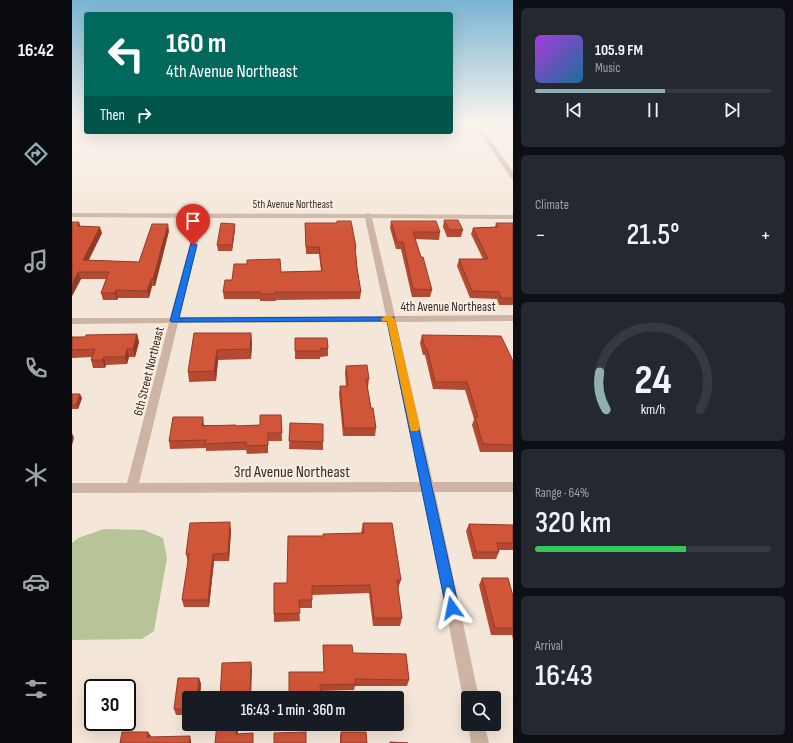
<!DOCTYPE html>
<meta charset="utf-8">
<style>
:root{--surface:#171b24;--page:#242831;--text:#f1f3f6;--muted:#9ea1a6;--line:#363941;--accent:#8fafb1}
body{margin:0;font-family:"Sofia Sans Condensed",sans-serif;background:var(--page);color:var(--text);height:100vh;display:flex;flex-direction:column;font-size:15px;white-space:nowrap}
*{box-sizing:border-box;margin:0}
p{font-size:13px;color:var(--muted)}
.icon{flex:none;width:22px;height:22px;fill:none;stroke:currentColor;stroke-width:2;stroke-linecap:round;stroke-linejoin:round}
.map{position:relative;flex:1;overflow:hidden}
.panel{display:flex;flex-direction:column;gap:8px;padding:8px;background:#0d0f14;width:280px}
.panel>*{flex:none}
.banner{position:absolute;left:12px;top:12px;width:369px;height:122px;border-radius:4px;box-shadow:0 4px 16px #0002;background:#00695c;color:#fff;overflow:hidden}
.fabs{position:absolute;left:389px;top:691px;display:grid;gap:8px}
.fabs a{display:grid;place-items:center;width:40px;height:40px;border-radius:4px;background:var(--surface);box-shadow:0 4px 16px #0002;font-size:20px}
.speed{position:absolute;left:12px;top:679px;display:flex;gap:8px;font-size:20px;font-weight:700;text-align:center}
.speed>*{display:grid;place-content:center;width:52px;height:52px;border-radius:50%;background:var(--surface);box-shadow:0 4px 16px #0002;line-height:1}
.speed .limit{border:2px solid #111;border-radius:6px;background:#fff;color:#111}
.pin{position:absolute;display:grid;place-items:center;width:34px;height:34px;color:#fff;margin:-41px -17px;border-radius:50% 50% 50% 0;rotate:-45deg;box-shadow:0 0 4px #0007}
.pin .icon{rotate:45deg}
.me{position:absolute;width:44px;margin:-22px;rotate:348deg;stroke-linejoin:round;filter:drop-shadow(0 0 3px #0008)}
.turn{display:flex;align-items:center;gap:14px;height:84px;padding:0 16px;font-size:18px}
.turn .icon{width:52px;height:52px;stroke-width:2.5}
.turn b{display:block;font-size:28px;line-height:34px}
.then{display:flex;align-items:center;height:38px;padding:0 16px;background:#0003;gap:8px;font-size:15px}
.big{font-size:30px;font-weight:600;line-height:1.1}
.panel .tile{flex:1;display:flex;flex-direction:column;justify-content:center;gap:6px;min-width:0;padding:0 14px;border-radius:6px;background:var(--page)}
.panel .dial{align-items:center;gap:0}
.dial svg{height:104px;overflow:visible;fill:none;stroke:var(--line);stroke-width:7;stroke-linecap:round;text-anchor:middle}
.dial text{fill:var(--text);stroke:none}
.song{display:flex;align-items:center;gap:12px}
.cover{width:48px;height:48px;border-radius:6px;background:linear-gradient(135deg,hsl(280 70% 55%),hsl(200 70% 35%))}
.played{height:4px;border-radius:2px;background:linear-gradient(90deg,var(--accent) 55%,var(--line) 55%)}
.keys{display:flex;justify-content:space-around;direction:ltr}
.heat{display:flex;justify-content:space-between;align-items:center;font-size:22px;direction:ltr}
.charge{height:6px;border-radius:3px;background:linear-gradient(90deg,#34c759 64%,var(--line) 0)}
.trip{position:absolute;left:110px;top:691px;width:222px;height:40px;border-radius:4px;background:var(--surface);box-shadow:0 4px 16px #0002;font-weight:600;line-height:40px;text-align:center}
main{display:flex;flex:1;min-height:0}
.menu{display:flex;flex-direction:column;width:72px;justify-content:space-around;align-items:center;background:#090b0e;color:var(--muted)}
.menu .icon{width:28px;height:28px}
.menu .current{color:var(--accent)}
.menu b{font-size:18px;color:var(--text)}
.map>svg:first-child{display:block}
.green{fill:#b7c497}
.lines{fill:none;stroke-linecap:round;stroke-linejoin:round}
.minor{fill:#cdb4a4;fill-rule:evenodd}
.wall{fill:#b44a31}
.shaded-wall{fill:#923c28}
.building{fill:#d15639;stroke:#923c28}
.route{fill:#1a73e8;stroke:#114b97}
.slow{fill:#f59e0b}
.labels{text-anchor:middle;stroke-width:3.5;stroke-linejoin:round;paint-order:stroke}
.far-street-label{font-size:11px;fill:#372b26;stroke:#fbf0e5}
.street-label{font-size:13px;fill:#372b26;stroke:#fbf0e5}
.near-street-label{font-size:16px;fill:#372b26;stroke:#fbf0e5}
</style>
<main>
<nav class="menu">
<b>16:42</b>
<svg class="icon current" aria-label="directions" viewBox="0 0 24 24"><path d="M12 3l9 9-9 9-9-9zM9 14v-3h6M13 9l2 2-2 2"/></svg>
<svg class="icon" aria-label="music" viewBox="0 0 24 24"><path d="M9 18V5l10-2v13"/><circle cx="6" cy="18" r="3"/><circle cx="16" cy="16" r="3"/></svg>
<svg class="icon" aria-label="phone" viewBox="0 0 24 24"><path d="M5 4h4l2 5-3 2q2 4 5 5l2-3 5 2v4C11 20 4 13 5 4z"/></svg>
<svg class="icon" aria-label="climate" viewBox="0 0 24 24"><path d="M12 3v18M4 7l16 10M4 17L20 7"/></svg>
<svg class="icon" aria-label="car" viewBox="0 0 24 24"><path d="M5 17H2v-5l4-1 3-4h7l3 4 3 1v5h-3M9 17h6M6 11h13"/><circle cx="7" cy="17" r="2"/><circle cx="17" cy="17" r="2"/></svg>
<svg class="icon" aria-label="filters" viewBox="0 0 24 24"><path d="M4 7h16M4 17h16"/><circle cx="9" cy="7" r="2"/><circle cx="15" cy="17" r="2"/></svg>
</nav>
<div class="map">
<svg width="441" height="743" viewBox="0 0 441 743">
<rect width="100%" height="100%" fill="#f4e6d9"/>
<!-- green -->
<polygon class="green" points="32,529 72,530 91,538 95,558 82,631 70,639 0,640 0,543 6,538"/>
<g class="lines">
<!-- minor -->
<g class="minor">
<polygon points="402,124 441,124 441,128 410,128 441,172 441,179 439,178"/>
<path d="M0 213 293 214 296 213 299 214 441 215V219L300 218 323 316 441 315V321L324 322 361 482H441V492H363L407 698H396V705L393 704 391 698 351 492 0 493V483H55L97 323 0 324V318H98L125 218 0 217ZM132 218H293L314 316 107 317ZM315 322 349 482 67 483 106 323Z"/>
<polygon points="396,723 412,724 417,743 399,743"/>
</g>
</g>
<!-- wall -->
<g class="wall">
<polygon points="372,220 391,230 389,237 375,237 371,227"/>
<polygon points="265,221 284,247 284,254 285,268 289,292 288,299 204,300 204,301 188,301 188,299 152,299 151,292 160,280 209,272 249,271 247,254 234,254 233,223 264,223"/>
<polygon points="319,221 368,232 367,240 343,239 360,290 358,297 340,297 329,249 324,249 318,228"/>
<polygon points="7,222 8,226 30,233 17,260 67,262 97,231 83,286 80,286 77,298 46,298 45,300 31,300 29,293 34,279 9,279 0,296"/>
<polygon points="424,223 441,223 441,305 427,305 425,299 398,298 385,266 387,259 411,259 399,234 401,228 423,227"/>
<polygon points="163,224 163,229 160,251 146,251 145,245"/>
<polygon points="122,333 179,333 180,343 179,359 146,360 144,381 117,382 116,372"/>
<polygon points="65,334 67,342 63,357 57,357 55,364 34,365 33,368 21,368 19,360 20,357 0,358 0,337 13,337"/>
<polygon points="350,335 441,361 441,452 408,452 400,425 402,419 393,390 361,389 353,355 351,355 348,343"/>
<polygon points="223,338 256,348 256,356 248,357 248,359 223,359"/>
<polygon points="274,366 297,379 296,387 295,387 299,408 304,428 303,436 271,436 267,394 268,386 274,386 273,373"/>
<polygon points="0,394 10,398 6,409 0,409"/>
<polygon points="209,415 210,441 196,441 196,453 175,454 174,450 134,451 134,448 98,449 97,441 132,425 164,426 188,425"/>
<polygon points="218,423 251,442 251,450 217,449"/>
<polygon points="291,523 329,580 326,589 330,618 328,626 301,626 297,593 240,595 240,608 227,608 228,621 202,622 202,614 215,583 251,536 289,533"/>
<polygon points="397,524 441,525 441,550 427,550 427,552 424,559 401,559 394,531"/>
<polygon points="159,530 157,561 142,561 137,607 112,607 110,600 116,562 114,554"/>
<polygon points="410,578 441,596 441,640 440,635 419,635 407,585"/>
<polygon points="251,645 281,653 337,680 335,686 283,686 282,690 248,691 217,698 252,672 251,652"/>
<polygon points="127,678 129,684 128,698 117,698 117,715 104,715 102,709"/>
<polygon points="269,732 295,743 268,743 268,737"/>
</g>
<!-- shaded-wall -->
<g class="shaded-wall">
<polygon points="7,222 9,229 5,226"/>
<polygon points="96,224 97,231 83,286 81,279"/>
<polygon points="163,224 163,229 160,251 160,245"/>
<polygon points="28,227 30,233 13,267 11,260"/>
<polygon points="6,272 9,279 0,296 0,285"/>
<polygon points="79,279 80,286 77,298 75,291"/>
<polygon points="44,290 46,298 45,300 43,293"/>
<polygon points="179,333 180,343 179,359 178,349"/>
<polygon points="65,334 67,342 63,357 61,349"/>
<polygon points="55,349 57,357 55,364 53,357"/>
<polygon points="145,350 146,360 144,381 142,371"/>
<polygon points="32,357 34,365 33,368 30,360"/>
<polygon points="8,394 10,398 6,409 4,405"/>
<polygon points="131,417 132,425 131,433 130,426"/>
<polygon points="0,433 2,438 0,445"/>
<polygon points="158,522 159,530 157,561 156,553"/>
<polygon points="141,554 142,561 137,607 136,600"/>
<polygon points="179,662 180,669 179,698 178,698"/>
<polygon points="127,678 129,684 128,698 125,698"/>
<polygon points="165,724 166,724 166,739 164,734"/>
<polygon points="76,732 79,736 78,741 75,737"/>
<polygon points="118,736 119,741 119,743 117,743"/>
</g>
<!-- building -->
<g class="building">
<polygon points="372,220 386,220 391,230 377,230"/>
<polygon points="265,221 279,221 284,247 283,247 285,268 289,292 203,292 203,294 188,294 188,292 151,292 153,280 160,280 162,264 175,264 175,260 208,259 209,272 250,271 247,247 234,247 233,223 265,223"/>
<polygon points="319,221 364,221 368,232 341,232 349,257 351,257 360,290 341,289 331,242 325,242"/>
<polygon points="0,222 7,222 5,226 28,227 11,260 67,262 80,224 96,224 81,279 79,279 75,291 44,290 43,293 29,293 37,272 6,272 0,285"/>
<polygon points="149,223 163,224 160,245 145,245"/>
<polygon points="424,223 441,223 441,298 429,298 427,292 400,291 387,259 416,259 401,228 426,227"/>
<polygon points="122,333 179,333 178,349 145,350 142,371 116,372"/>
<polygon points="65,334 61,349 55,349 53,357 32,357 30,360 19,360 23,349 0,350 0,337 13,337 14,335"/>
<polygon points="350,335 429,336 441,361 441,445 411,444 403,417 406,417 395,382 363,382 355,348 353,348"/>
<polygon points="223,338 255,338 256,348 248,349 248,351 223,351"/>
<polygon points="295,365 297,379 294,379 299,408 301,408 304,428 272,428 268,386 276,386 274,366"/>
<polygon points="0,394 8,394 4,405 0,405"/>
<polygon points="188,415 209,415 210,433 196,433 196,445 174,446 174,442 133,444 134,440 97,441 101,417 131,417 130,426 164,425 164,426 188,425"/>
<polygon points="218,423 251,424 251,442 217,441"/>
<polygon points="158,522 156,553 141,554 136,600 110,600 117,554 114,554 118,523"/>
<polygon points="291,523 320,523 329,580 325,580 330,618 302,618 298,585 240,586 240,600 227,600 228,613 202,614 202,583 215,583 216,536 251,536 251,534 292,533"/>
<polygon points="397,524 441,525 441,543 425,543 427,552 404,552"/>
<polygon points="410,578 436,578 441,596 441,628 423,628"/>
<polygon points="251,645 280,645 281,653 334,654 337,680 283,679 284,684 248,685 249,698 217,698 217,672 252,672"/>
<polygon points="179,662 178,698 148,698 150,663"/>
<polygon points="106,678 127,678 125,698 117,698 117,709 102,709"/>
<polygon points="145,724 165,724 164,734 181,733 181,743 143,743"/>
<polygon points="50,732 76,732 75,737 118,736 117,743 48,743"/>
<polygon points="234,732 234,743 202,743 202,733"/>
<polygon points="269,732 294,732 295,743 269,743"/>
<polygon points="318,742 336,743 318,743"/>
</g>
<!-- sky -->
<linearGradient id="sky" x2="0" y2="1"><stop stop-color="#7ab4d3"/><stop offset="0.54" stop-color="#faf4ee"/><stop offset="1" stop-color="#faf4ee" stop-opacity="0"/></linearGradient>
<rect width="441" height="228" fill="url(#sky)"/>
<!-- route -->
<polygon class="route" points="119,243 125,245 107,318 322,317 387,608 385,612 380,614 376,612 374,608 315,321 100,322 98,321"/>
<!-- slow -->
<polygon class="slow" points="313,316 319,316 323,319 348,428 346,431 339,431 338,428 315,321 310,321 309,319"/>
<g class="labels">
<!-- far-street labels -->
<g class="far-street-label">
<text x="221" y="208">5th Avenue Northeast</text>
</g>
<!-- street labels -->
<g class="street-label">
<text x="376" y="311">4th Avenue Northeast</text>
<text transform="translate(76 371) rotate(-76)" y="5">6th Street Northeast</text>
</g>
<!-- near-street labels -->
<g class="near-street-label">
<text x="220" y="477">3rd Avenue Northeast</text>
</g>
</g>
</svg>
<div class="fabs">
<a><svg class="icon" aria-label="search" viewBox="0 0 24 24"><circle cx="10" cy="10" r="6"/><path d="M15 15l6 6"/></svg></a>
</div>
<div class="speed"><div class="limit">30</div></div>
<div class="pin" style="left:121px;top:245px;background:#d93025"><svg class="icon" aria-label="arrive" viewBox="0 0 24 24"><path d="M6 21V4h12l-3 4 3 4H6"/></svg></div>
<svg class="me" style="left:380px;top:608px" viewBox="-20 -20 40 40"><path d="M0-17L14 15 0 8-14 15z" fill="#1a73e8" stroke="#fff" stroke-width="4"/></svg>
<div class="trip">16:43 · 1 min · 360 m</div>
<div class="banner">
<div class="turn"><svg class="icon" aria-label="left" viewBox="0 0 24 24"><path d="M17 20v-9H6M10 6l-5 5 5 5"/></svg><div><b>160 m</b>4th Avenue Northeast</div></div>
<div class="then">Then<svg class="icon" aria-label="right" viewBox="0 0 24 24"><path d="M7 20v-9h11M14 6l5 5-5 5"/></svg></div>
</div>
</div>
<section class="panel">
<div class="tile">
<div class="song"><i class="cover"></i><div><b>105.9 FM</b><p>Music</p></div></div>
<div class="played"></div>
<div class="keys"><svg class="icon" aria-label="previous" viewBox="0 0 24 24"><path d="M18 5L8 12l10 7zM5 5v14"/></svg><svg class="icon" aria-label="pause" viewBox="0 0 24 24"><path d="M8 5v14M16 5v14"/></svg><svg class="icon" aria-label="next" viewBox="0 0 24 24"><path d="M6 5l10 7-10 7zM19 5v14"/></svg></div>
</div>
<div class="tile"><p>Climate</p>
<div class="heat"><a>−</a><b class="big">21.5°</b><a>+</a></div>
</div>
<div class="tile dial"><svg viewBox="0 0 100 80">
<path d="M14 69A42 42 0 1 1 86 69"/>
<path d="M14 69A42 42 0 0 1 9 40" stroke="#8fafb1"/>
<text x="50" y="56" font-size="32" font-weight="700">24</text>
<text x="50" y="72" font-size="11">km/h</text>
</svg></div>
<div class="tile"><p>Range · 64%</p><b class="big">320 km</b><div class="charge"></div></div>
<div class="tile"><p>Arrival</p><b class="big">16:43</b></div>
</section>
</main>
